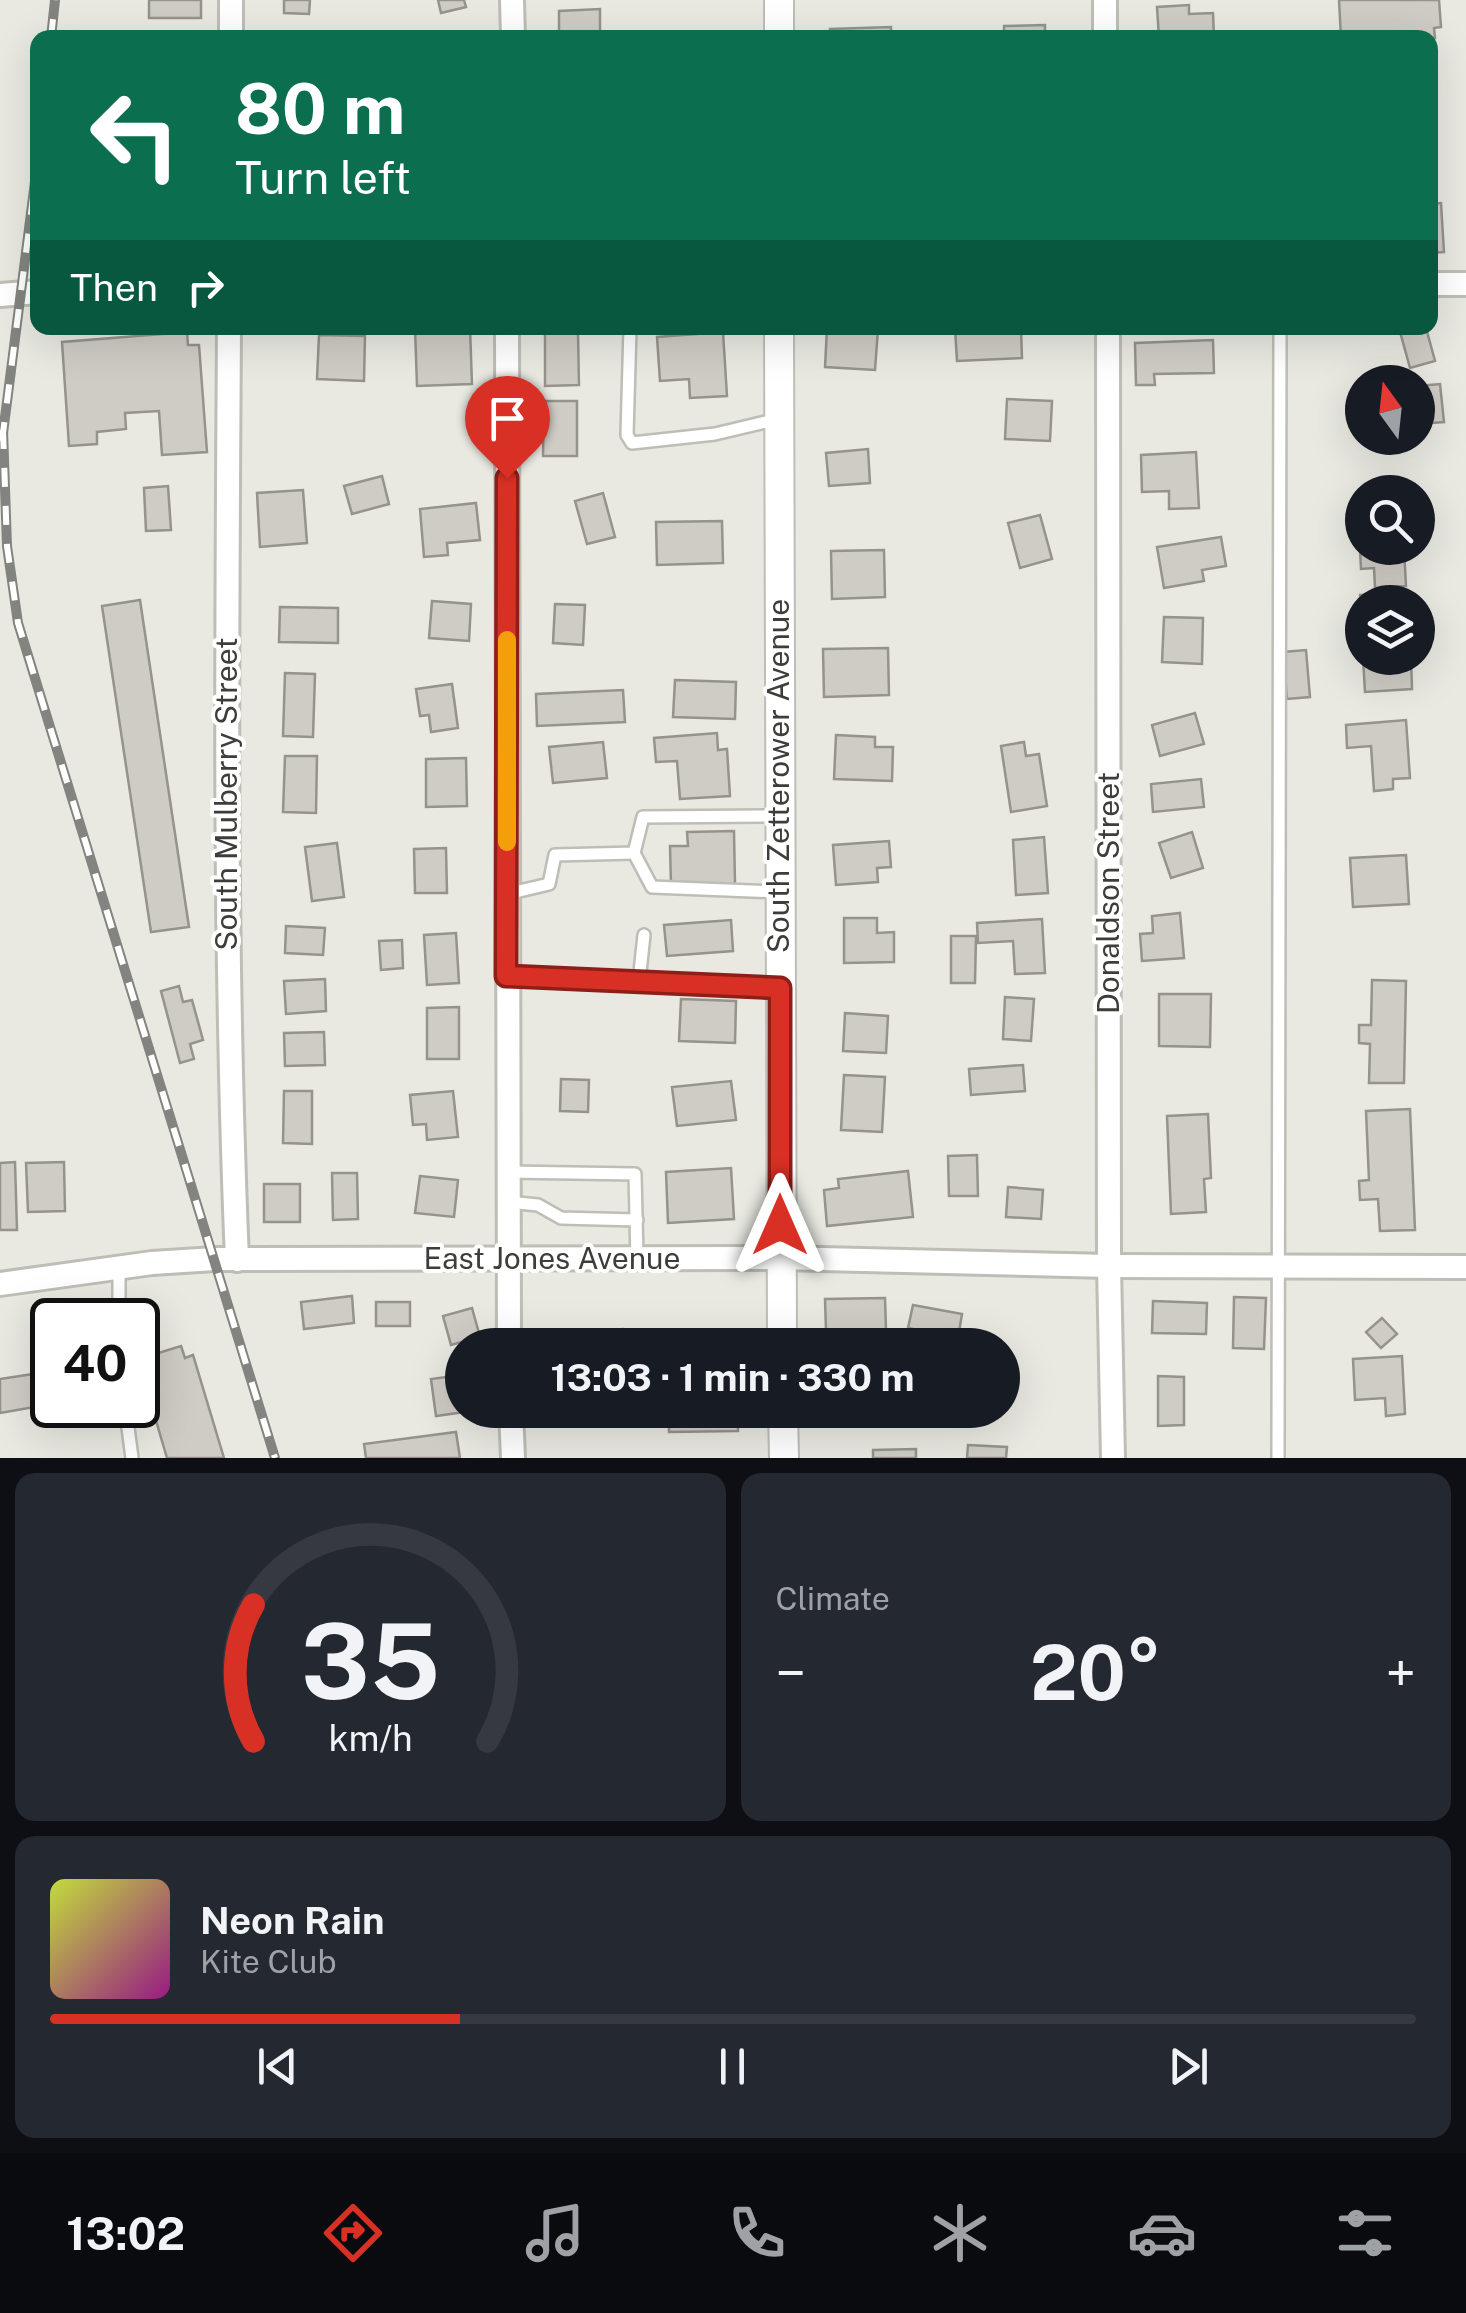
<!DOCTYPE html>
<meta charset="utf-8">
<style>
:root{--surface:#171b24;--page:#242831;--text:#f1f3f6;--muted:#9ea1a6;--line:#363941;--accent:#d93025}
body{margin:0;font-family:"Public Sans",sans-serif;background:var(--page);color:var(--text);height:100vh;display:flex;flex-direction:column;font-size:38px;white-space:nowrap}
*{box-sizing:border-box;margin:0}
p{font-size:32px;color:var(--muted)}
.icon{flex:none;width:55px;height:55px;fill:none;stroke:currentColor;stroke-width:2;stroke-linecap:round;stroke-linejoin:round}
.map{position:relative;height:1458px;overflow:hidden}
.side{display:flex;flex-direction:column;gap:15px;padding:15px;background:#0d0f14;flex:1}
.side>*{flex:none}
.hud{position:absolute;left:30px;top:30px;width:1408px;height:305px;border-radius:20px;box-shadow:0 10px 40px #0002;background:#0b6e4f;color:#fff;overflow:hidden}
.needle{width:65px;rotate:345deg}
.fabs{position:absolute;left:1345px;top:365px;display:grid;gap:20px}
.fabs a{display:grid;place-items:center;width:90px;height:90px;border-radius:50%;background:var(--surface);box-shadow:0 10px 40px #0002;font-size:50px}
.speed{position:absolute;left:30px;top:1298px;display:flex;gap:20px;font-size:50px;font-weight:700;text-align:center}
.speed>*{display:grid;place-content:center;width:130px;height:130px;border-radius:50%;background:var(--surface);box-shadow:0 10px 40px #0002;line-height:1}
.speed .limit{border:5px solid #111;border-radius:15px;background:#fff;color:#111}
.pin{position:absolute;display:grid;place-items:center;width:85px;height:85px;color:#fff;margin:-102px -42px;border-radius:50% 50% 50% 0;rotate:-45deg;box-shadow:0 0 10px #0007}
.pin .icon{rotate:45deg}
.me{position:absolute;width:110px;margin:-55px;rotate:0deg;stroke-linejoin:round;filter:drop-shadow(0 0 8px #0008)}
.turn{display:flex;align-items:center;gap:35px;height:210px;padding:0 40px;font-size:45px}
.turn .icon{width:130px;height:130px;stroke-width:2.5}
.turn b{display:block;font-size:70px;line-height:85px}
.then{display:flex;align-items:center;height:95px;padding:0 40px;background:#0003;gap:20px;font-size:38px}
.big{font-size:75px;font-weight:700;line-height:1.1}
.side .card{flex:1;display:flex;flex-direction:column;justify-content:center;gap:15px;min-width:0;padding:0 35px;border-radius:20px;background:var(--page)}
.side .dial{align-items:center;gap:0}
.dial svg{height:260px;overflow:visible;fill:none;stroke:var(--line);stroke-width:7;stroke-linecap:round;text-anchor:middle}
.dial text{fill:var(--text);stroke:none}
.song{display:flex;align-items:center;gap:30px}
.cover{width:120px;height:120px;border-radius:15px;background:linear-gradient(135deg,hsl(70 70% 55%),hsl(310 70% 35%))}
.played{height:10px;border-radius:5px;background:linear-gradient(90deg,var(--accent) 30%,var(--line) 30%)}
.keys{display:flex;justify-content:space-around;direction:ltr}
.heat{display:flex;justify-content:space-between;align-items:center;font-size:55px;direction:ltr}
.side .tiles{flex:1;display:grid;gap:15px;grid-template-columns:1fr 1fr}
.card:last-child{grid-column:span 2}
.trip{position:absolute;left:445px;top:1328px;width:575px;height:100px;border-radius:50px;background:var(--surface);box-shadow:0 10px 40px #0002;font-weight:700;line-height:100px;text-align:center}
.tabs{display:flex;height:160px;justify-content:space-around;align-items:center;background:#090b0e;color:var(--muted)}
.tabs .icon{width:70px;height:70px}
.tabs .current{color:var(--accent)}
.tabs b{font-size:45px;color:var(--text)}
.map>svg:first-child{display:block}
.building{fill:#cfcbc5;stroke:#96928c;stroke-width:2.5}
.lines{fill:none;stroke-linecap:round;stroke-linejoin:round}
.service-casing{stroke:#bebdb6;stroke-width:16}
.minor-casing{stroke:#bebdb6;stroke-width:28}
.tertiary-casing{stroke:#bebdb6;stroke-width:32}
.service{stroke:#fff;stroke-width:11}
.minor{stroke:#fff;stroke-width:22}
.tertiary{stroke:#fff;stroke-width:28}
.rail-casing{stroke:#83837f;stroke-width:10}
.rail{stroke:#fff;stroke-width:6;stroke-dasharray:19;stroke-linecap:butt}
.route-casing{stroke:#8d1f18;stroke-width:25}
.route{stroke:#d93025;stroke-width:18}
.slow{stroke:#f59e0b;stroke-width:18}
.labels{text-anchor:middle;stroke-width:8;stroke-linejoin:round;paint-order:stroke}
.street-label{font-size:30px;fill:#3d3d3a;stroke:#fff}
</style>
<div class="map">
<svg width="1466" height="1458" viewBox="0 0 1466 1458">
<rect width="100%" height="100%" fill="#e9e9e2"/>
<!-- building -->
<g class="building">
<rect x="149" y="0" width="52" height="18"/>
<polygon points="284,0 310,0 309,14 284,13"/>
<polygon points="438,0 464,0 466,7 441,13"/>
<polygon points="1339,0 1439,0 1441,27 1434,28 1435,38 1341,38"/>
<polygon points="1189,5 1189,14 1213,13 1214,38 1159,38 1157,7"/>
<polygon points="600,9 600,38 559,38 559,11"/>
<polygon points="1045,25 1045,38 1004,38 1004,26"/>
<polygon points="891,27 891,38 830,38 830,29"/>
<polygon points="1441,203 1444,252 1430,253 1430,204"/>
<polygon points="415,328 470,328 472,384 417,386"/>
<polygon points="827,328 878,329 875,370 825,367"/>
<polygon points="955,328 1021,328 1022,358 957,361"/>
<polygon points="1399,328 1426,328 1435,361 1410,368"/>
<polygon points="187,332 188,345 199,345 207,452 162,455 159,411 125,413 126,429 97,432 97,444 69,446 62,342"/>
<polygon points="545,332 578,332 579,385 545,386"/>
<polygon points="723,332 727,396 690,398 689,379 660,381 657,337"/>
<polygon points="319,335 365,336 364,381 317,379"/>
<polygon points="1213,340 1214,373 1154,374 1155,385 1136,385 1135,343"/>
<polygon points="1440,384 1444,422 1418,424 1418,386"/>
<polygon points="1007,399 1052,401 1050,441 1005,439"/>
<polygon points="544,401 577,401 577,456 543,456"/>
<polygon points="868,449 870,483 829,486 826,453"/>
<polygon points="1196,452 1199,508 1169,509 1169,491 1142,492 1141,455"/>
<polygon points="382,476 389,504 352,514 344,486"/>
<polygon points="168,486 171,530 146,531 144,488"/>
<polygon points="303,490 307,543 260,547 257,493"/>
<polygon points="603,493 615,537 587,544 575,501"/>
<polygon points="476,503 480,540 447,543 448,555 424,557 420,509"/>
<polygon points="1040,515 1052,559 1020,568 1008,523"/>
<polygon points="722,521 723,563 657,565 656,522"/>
<polygon points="1362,529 1362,548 1404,548 1406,586 1375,588 1374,568 1361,569 1359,530"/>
<polygon points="1221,537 1226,566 1202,570 1204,581 1164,588 1157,547"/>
<polygon points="884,550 885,597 832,599 831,551"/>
<polygon points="1408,593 1408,602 1362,602 1362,644 1360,595"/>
<polygon points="140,600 189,927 151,932 102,606"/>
<polygon points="432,601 471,604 469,641 429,638"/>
<polygon points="555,604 585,605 583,645 553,643"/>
<polygon points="280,607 338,608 338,643 279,642"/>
<polygon points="1164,617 1203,618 1202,664 1162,662"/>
<polygon points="888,648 889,695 824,697 823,649"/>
<polygon points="1306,650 1310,697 1287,699 1283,652"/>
<polygon points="1363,658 1411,658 1412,689 1365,692"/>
<polygon points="285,673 315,674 313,737 283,736"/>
<polygon points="675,680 736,682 735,719 673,717"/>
<polygon points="452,684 458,728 431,732 429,715 420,716 416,689"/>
<polygon points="623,690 625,722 537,726 536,694"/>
<polygon points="1195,713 1204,744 1160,756 1152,725"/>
<polygon points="1406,720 1410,778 1393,779 1393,789 1374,791 1371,746 1347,748 1346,725"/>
<polygon points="717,733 718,750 727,749 730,796 680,799 677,761 656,762 654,738"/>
<polygon points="836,735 875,737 875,747 893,747 892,781 834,779"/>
<polygon points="603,742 607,778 553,783 549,747"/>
<polygon points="1024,742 1026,756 1039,754 1047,806 1011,812 1001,746"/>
<polygon points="285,756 317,756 316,813 283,812"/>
<polygon points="466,758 467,806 426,807 426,759"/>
<polygon points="1201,779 1204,807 1153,812 1151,784"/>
<polygon points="734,831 735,884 671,886 670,846 688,846 687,832"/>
<polygon points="1192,832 1203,868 1171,878 1159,843"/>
<polygon points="1044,837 1048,893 1016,895 1013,840"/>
<polygon points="889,841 891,867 877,868 878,882 836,885 833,845"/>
<polygon points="337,843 344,897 312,901 305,847"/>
<polygon points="446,848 447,893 415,893 414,849"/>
<polygon points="1406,855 1409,904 1353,907 1350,858"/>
<polygon points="1180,913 1184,958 1142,961 1140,934 1153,933 1152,916"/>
<polygon points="844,918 877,918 877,933 894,932 894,962 844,963"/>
<polygon points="1042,919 1045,973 1015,974 1013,941 978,943 977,923"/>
<polygon points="731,920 733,951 667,956 664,925"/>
<polygon points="286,926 325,928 323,955 285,953"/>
<polygon points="456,933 459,983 427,985 424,935"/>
<polygon points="951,936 976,936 975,983 951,983"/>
<polygon points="402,940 403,968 381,970 379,941"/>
<polygon points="325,979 326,1011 286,1014 284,981"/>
<polygon points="1372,980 1406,981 1404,1083 1369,1083 1370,1044 1359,1043 1359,1025 1371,1025"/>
<polygon points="179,986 183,1002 192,1000 203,1040 190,1044 194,1059 180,1063 161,991"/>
<polygon points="1159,994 1211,994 1210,1047 1159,1046"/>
<polygon points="1005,997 1034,999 1031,1041 1003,1039"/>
<polygon points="681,999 736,1001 735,1043 679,1041"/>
<polygon points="459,1007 459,1059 427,1059 427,1008"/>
<polygon points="845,1013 888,1016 886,1053 843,1051"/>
<polygon points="324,1032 325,1065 285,1066 284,1033"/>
<polygon points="1023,1065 1025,1091 971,1095 969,1069"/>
<polygon points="844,1075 885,1077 882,1132 841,1130"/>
<polygon points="561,1079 589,1080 588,1112 560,1111"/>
<polygon points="731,1081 736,1120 677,1126 672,1087"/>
<polygon points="284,1091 312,1091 312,1144 283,1143"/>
<polygon points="453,1091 458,1137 427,1140 426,1124 413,1125 410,1095"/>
<polygon points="1410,1109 1415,1230 1380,1231 1378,1199 1360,1200 1359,1181 1369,1180 1366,1111"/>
<polygon points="1208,1114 1211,1178 1204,1179 1206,1212 1171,1214 1167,1116"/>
<polygon points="977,1155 978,1196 949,1196 948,1156"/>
<polygon points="15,1162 17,1230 0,1230 0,1163"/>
<polygon points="64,1162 65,1211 28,1212 26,1163"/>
<polygon points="731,1168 734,1219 668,1223 666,1172"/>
<polygon points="908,1171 913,1217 827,1226 824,1190 839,1188 838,1179"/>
<polygon points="332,1173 357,1173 358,1219 333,1220"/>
<polygon points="420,1176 458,1180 454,1217 415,1213"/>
<rect x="264" y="1184" width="36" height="38"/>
<polygon points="1008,1187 1043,1190 1041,1219 1006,1217"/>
<polygon points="352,1296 354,1323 304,1329 301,1302"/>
<polygon points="1234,1297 1266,1298 1264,1349 1233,1348"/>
<polygon points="885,1298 886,1330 826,1331 825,1299"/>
<polygon points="1153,1301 1207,1303 1206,1334 1152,1333"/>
<rect x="376" y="1302" width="34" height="24"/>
<polygon points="913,1305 962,1314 958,1338 908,1328"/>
<polygon points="472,1308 480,1337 451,1345 443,1316"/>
<polygon points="1382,1318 1397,1334 1381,1348 1366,1332"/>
<polygon points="623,1329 625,1345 575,1345 574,1333"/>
<polygon points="181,1346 185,1358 193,1355 224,1458 167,1458 142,1373 149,1371 145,1357"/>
<polygon points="1402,1356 1405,1414 1386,1416 1385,1398 1355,1400 1353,1359"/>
<polygon points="40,1373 46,1405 0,1413 0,1379"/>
<polygon points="462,1375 462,1410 472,1411 436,1416 431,1379"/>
<polygon points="1158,1376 1184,1377 1184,1425 1158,1426"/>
<polygon points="669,1410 738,1410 738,1431 669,1432"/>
<polygon points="871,1410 918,1410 918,1420 871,1422"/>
<polygon points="456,1432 460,1458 366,1458 364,1444"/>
<polygon points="968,1445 1007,1447 1006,1458 967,1458"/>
<polygon points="916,1449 916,1458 873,1458 873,1450"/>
</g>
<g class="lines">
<!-- service casing -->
<g class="service-casing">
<g id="service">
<polyline points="630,328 627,435 632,443 715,434 778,419"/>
<polyline points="634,853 652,887 779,892"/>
<polyline points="507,894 549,884 555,855 634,853 643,817 778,816"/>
<polyline points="507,976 780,988"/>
<polyline points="639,981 644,935"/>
<polyline points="507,1172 635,1174 637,1259"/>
<polyline points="507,1202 538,1205 561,1218 637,1220"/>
<polyline points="119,1320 119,1268"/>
<polyline points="125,1405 132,1458"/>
<polyline points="1278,1458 1280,328"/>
</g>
</g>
<!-- minor casing -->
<g class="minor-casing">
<g id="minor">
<polyline points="512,0 513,38"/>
<polyline points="1105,0 1105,38"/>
<polyline points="231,38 231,0"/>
<polyline points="1430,284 1466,284"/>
<polyline points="0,295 38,292"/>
<path d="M229 328C227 639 224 949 237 1260"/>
<polyline points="507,328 509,1345"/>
<polyline points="1108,328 1109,1266 1113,1458"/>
<polyline points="0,1284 152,1263 215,1259 780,1258 1109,1266 1466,1267"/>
<polyline points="511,1410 513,1458"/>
</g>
</g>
<!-- tertiary casing -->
<g class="tertiary-casing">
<g id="tertiary">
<polyline points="779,38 779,0"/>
<polyline points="779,328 782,1345"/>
<polyline points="783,1410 784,1458"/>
</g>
</g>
<!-- service -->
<use href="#service" class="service"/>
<!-- minor -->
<use href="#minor" class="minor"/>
<!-- tertiary -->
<use href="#tertiary" class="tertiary"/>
<!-- rail casing -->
<g class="rail-casing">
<g id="rail">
<polyline points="51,38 55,0"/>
<polyline points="3,430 7,546 18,623 275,1458"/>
<polyline points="2,441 38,158"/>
</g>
</g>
<!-- rail -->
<use href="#rail" class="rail"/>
</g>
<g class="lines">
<!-- route casing -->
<g class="route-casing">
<polyline id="route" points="507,478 506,976 780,988 780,1225"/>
</g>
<!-- route -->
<use href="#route" class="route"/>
<!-- slow -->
<polyline class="slow" points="507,640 507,842"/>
</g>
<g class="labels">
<!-- street labels -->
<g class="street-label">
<text transform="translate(779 776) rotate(-90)" y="10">South Zetterower Avenue</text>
<text transform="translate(227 794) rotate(-90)" y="10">South Mulberry Street</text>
<text transform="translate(1109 893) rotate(-90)" y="10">Donaldson Street</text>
<text x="552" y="1269">East Jones Avenue</text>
</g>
</g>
</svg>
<div class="fabs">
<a><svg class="needle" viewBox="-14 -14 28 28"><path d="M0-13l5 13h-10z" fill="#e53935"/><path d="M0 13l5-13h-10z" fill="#9ea1a6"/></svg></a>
<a><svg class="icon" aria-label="search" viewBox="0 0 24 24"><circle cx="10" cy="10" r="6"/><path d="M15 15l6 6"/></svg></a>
<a><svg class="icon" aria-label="layers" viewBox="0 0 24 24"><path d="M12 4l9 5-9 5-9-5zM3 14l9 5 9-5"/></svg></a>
</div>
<div class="speed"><div class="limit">40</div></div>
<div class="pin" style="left:507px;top:478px;background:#d93025"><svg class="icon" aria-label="arrive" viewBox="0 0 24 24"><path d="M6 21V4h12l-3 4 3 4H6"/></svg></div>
<svg class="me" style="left:780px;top:1225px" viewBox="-20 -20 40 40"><path d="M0-17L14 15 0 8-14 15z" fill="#d93025" stroke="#fff" stroke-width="4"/></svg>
<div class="trip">13:03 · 1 min · 330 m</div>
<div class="hud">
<div class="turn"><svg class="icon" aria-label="left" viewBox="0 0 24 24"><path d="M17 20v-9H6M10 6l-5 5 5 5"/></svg><div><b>80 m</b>Turn left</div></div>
<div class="then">Then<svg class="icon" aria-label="right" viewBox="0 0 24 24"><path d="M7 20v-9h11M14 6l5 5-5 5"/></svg></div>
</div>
</div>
<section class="side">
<div class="tiles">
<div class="card dial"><svg viewBox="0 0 100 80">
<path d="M14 69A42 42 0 1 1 86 69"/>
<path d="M14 69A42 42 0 0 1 14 27" stroke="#d93025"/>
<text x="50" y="56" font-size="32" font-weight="700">35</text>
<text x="50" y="72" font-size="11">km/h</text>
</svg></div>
<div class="card"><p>Climate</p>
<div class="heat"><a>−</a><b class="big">20°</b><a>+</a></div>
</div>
<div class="card">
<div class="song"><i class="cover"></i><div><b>Neon Rain</b><p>Kite Club</p></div></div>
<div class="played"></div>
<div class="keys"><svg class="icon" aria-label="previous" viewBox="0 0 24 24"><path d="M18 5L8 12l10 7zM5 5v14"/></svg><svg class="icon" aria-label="pause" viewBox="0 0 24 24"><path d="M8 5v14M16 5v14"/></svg><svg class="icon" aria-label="next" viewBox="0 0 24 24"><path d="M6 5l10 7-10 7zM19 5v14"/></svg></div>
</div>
</div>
</section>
<nav class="tabs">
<b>13:02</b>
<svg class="icon current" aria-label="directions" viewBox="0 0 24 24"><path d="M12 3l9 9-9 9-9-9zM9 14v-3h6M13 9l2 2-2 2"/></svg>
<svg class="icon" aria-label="music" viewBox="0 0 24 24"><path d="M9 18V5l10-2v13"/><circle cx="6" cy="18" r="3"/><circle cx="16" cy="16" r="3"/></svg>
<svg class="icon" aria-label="phone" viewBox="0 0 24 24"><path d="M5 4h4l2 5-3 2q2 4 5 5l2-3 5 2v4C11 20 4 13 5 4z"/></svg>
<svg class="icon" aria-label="climate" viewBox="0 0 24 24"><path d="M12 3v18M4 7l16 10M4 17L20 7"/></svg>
<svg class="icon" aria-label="car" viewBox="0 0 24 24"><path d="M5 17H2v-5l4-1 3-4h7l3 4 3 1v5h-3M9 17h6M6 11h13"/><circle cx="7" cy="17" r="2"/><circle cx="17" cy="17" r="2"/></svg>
<svg class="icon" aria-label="filters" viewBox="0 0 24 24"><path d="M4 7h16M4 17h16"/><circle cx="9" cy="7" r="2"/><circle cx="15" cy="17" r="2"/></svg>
</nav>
